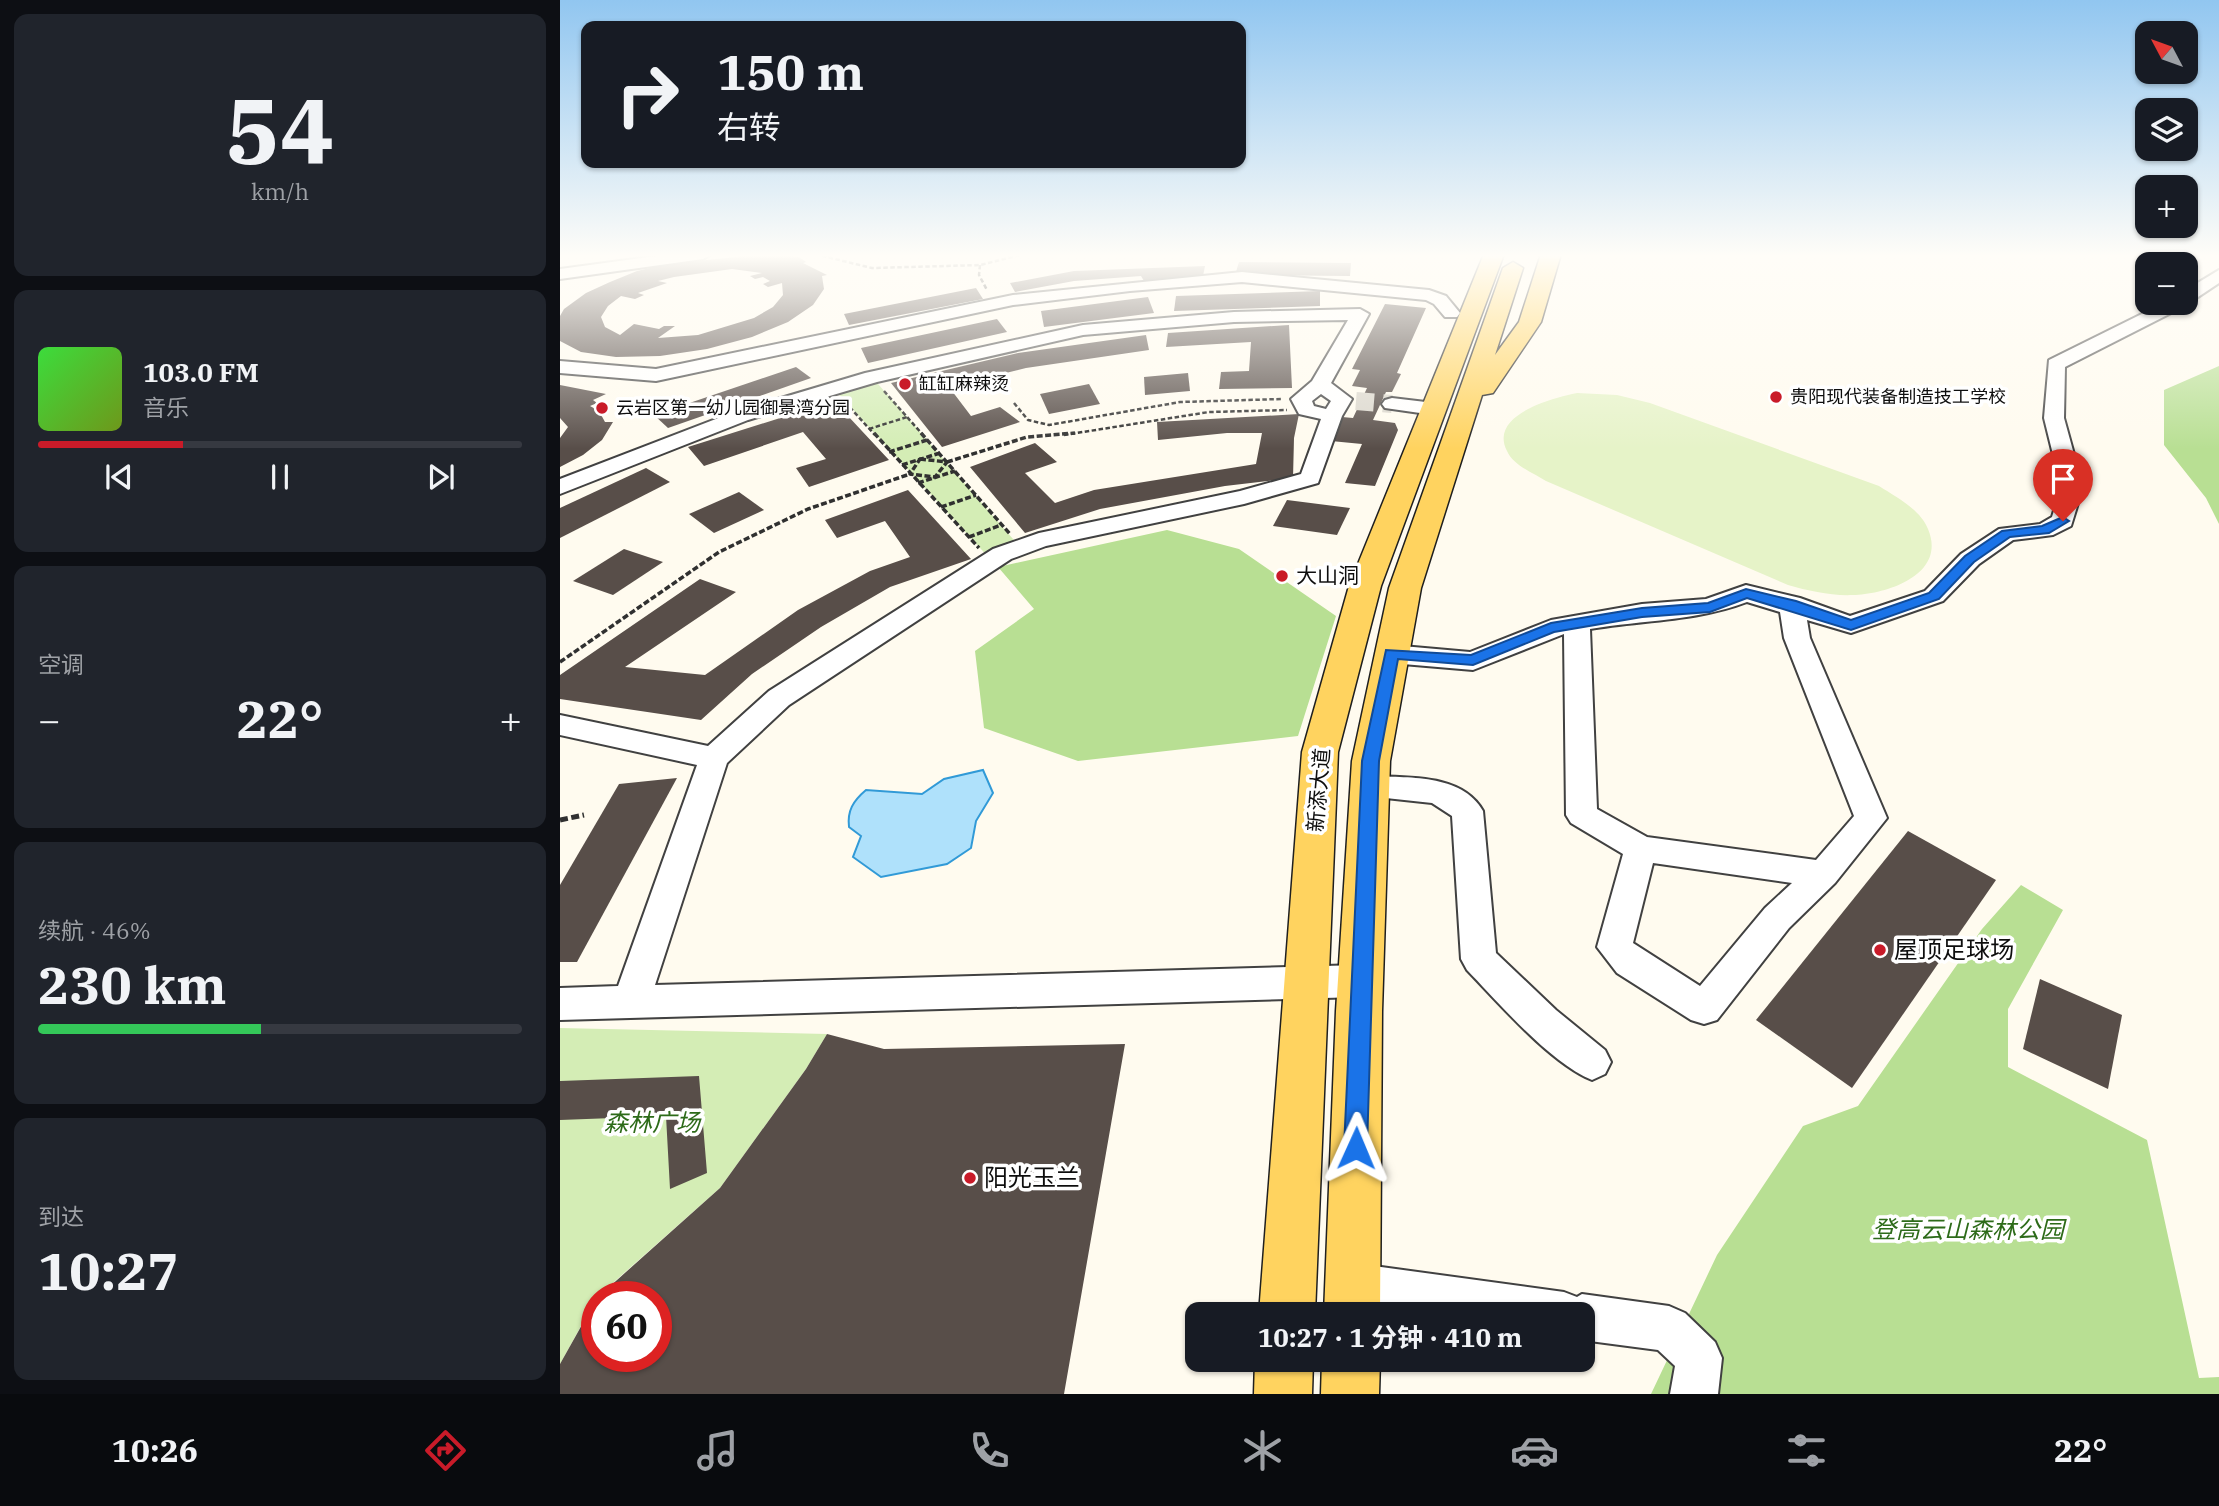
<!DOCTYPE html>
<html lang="zh">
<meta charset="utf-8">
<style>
:root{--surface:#171b24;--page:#20242c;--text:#f1f3f6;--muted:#9ea1a6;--line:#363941;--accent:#c91b29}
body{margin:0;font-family:"IBM Plex Serif","Noto Sans SC",serif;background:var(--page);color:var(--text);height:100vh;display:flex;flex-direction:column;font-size:26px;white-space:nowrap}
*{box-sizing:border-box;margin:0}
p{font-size:23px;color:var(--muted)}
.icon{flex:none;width:38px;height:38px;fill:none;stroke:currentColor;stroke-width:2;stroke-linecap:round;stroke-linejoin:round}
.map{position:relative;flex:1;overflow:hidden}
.details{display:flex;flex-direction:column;gap:14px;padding:14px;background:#0d0f14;width:560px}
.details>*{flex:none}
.top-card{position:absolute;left:21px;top:21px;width:665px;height:147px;border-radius:14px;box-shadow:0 2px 5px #0004;background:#171b24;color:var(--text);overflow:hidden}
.needle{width:46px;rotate:311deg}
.fabs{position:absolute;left:1575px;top:21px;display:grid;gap:14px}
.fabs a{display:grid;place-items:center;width:63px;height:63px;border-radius:14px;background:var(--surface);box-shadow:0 2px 5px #0004;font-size:35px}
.speed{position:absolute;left:21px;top:1281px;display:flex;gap:14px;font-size:35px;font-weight:700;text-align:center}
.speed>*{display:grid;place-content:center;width:91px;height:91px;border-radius:50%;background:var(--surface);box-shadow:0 2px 5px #0004;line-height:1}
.speed .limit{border:10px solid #d22;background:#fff;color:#111}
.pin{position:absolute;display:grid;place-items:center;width:60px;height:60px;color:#fff;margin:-72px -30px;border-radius:50% 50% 50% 0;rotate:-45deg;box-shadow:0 0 7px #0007}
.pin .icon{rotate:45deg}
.me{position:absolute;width:77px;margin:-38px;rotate:1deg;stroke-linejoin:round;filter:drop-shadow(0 0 5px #0008)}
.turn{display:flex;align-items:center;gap:24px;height:147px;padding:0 21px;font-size:32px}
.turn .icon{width:91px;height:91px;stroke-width:2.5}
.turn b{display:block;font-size:49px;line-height:60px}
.big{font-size:52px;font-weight:700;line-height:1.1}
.details .widget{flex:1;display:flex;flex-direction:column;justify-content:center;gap:10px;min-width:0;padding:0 24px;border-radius:14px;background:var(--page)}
.details .dial{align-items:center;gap:0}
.dial b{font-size:91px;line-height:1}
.song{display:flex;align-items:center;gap:21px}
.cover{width:84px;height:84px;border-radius:10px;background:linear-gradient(135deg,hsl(120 70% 55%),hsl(80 70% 35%))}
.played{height:7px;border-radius:4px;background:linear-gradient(90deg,var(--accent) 30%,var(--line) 30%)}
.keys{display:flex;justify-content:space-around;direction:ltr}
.heat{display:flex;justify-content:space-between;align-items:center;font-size:38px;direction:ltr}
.charge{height:10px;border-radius:5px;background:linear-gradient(90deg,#34c759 46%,var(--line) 0)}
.trip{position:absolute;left:625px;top:1302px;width:410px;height:70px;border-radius:14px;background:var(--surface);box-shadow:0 2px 5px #0004;font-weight:700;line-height:70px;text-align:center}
.dock{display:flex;height:112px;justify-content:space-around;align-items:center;background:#090b0e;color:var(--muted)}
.dock .icon{width:49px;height:49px}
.dock .active{color:var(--accent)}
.dock b{font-size:32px;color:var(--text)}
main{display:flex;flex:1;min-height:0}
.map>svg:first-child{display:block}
.green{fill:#d4edb5}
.forest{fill:#b8df93}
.pitch{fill:#e6f3c8}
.water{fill:#afe1fb;stroke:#319ad7;stroke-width:2}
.building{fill:#584e49;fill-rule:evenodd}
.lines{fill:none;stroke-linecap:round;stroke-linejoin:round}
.minor-tunnel{stroke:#dbd7cd;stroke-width:18;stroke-dasharray:18 9;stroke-linecap:butt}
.minor-casing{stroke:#414141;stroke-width:4}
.major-casing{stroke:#1f1f1f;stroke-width:3}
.path-far2{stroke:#303030;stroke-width:2.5;stroke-dasharray:4.5 2.5;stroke-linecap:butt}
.path-far1{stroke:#303030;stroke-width:3.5;stroke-dasharray:6 2.5;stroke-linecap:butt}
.path{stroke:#303030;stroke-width:5;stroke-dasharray:8 3.5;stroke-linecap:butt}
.minor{fill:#fff;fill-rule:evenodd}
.major{fill:#ffd35f;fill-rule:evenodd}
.route{fill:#1a73e8;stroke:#114b97;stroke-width:2}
.poi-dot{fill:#c91b29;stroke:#fff;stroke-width:2.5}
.labels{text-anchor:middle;stroke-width:7;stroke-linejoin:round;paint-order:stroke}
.far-poi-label{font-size:18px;fill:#0e0e0e;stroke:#fff;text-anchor:start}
.poi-label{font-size:21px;fill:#0e0e0e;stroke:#fff;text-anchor:start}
.street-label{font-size:21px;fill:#0e0e0e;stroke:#fff}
.near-poi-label{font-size:24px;fill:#0e0e0e;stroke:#fff;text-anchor:start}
.near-park-label{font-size:24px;font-style:italic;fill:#2d6b19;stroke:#fff}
</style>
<main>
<section class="details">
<div class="widget dial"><b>54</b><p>km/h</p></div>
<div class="widget">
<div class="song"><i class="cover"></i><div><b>103.0 FM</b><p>音乐</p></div></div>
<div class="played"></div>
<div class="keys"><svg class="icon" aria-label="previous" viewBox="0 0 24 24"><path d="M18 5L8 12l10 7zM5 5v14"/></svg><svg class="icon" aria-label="pause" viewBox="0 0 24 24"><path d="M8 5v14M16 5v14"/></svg><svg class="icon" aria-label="next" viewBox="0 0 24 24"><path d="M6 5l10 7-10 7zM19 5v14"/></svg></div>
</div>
<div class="widget"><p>空调</p>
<div class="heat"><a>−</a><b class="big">22°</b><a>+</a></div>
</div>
<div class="widget"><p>续航 · 46%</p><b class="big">230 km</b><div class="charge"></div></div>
<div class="widget"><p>到达</p><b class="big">10:27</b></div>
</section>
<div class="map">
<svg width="1659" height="1394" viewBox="0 0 1659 1394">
<rect width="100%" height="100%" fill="#fffbef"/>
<!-- green -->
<g class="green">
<polygon points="312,377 460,547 432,561 273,388"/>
<polygon points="0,1028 267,1034 246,1069 160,1188 37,1297 0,1364"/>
</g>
<!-- forest -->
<g class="forest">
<polygon points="1659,366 1659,524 1646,498 1604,445 1604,390"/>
<polygon points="607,530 679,549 776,616 738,736 518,761 424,728 415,651 474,609 438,567"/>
<polygon points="1461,885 1503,910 1448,1009 1448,1067 1587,1140 1639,1378 1659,1377 1659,1394 1091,1394 1157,1255 1243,1126 1298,1106 1422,929"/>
</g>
<!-- pitch -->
<path class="pitch" d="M1017 393 1057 395 1090 403 1319 486C1336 497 1360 509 1368 529 1387 574 1328 594 1293 595 1271 596 1249 591 1228 585L986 481C973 473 953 465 947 451 928 414 994 398 1017 393Z"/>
<!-- water -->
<path class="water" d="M423 770 433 793 416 821 411 848 387 864 321 877 293 857 301 836 289 827C287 811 293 801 306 790L362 794 384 779Z"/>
<!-- building -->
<g class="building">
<path d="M196 255 239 257 246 262 243 263 267 275 262 276 264 289 253 305 228 322 192 337 147 349 100 356 56 357 21 352 0 341V316L4 309 26 293 50 282 77 271 107 264ZM172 269 202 273 190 276 195 279 203 277 210 281 203 284 208 287 222 283 223 295 213 307 194 318 138 335 98 338 115 326H104L99 329 74 324 60 335 45 327 41 317 48 306 61 296 75 299 84 295 78 293 107 283 98 281 114 277Z"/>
<polygon points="679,262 791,263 790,276 675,275"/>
<polygon points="645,266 643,276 584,281 581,276 514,281 455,292 450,283 514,271"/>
<polygon points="416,288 423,299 289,325 284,314"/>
<polygon points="760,291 760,306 614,311 616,296"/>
<polygon points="588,297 594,313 484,327 481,311"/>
<polygon points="825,304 866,308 837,373 841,374 832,392 826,392 813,420 835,423 838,430 815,486 785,483 802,444 771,441 782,417 793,418 807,388 792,386 800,370 792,369"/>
<polygon points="437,319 447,332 308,363 301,348"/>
<polygon points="729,325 732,388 659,389 661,372 689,371 691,342 606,347 608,333"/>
<polygon points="586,335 589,350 466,368 389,387 411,416 440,407 460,422 382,447 331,383 458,353"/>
<polygon points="236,367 251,378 108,428 94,415"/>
<polygon points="628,373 630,391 585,395 584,377"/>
<polygon points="529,384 540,404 489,414 480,394"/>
<polygon points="0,385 46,394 33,400 37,403 30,406 39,411 45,422 53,422 42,440 23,455 0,467 0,438 8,427 0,418"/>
<polygon points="274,401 329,460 249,487 236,468 266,459 243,432 144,466 128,447"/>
<polygon points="739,414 734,438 733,478 665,486 540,509 465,533 410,467 475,443 497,462 465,473 495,503 534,490 696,464 702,433 667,433 598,440 597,422"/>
<polygon points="86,468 110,482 0,538 0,508"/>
<polygon points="348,490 411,559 330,587 261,627 192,674 141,720 0,699 0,675 140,579 176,592 65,667 145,675 238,610 310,571 350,557 325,521 277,538 265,520"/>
<polygon points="179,492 204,510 154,533 129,514"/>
<polygon points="727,500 790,508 777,535 713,526"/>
<polygon points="64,549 103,562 53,595 13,581"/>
<polygon points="117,778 17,962 0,962 0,885 59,784"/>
<polygon points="1348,831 1436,880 1292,1088 1196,1020"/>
<polygon points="1480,979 1562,1015 1548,1089 1463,1049"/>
<polygon points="267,1034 324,1049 565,1044 504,1394 0,1394 0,1364 37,1298 37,1356 96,1356 96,1297 38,1297 160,1188 246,1069"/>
<polygon points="139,1076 147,1173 110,1189 106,1116 0,1120 0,1081"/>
</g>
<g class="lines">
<!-- minor-tunnel -->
<polyline class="minor-tunnel" points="796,401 832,404"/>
<!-- minor casing -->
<g class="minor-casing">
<g id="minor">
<polygon points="111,254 151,254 143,259 0,279 0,269"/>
<path d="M1659 270V283L1623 307 1505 367 1504 418 1523 487 1511 526 1493 535 1453 540 1419 564 1383 601 1291 633 1247 620 1250 638 1327 818 1275 883 1229 928 1157 1020 1144 1024 1131 1020 1057 973 1037 947 1063 854 1011 823 1006 815 1004 634 913 670 831 663 822 660 818 654 822 648 831 645 910 652 991 620 1082 604 1146 599 1186 585 1240 598 1290 616 1365 591 1401 554 1439 529 1480 524 1492 517 1501 487 1484 418 1489 360 1604 303H1626V290ZM1187 602 1220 612 1224 638 1294 816 1256 860 1087 837 1037 809 1030 629C1083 620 1138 621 1187 602ZM1093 863 1232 883 1205 908 1140 986 1073 943Z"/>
<polygon points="682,272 869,290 886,296 900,313 897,317 885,317 874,304 866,300 682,282 570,291 453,305 96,381 0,373 0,361 96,369 453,295"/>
<path d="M800 309 809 314 771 383 792 399 782 416 758 483 684 504 486 546 451 559 229 705 167 763 95 985 800 965 813 970 818 981 813 992 800 997 0 1020V988L58 986 137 765 0 735V715L148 746 209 691 433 549 479 533 680 491 741 474 761 419 739 414 731 399 752 381 788 320 674 322 523 335 317 382 188 420 0 494V479L174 412 305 373 523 325 674 312ZM761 394 771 401 766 409 754 406 752 401Z"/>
<polygon points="832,398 874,403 884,409 874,415 825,408 822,404 825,400"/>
<path d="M809 776C846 778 902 773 923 811L936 953 996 1010 1045 1050 1051 1062 1045 1074 1032 1080C990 1063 939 1003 907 970L901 959 892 816 872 803 798 795 794 787 798 779Z"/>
<path d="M792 1263 1004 1292 1017 1297 1022 1294 1109 1306 1125 1313 1155 1342 1162 1358 1158 1394H1110L1115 1366 1098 1350 1022 1340V1314C955 1314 835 1325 776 1301L770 1285 776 1269Z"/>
</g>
</g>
<!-- major casing -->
<g class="major-casing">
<g id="major">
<polygon points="924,254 944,254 821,586 778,752 755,1314 699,1314 742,752 789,586"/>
<polygon points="981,254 1001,254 981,322 933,393 922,395 861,588 830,761 822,1011 820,1314 764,1314 776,1011 792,761 829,588 943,268 953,262 963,268 935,355 959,322"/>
<polygon points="695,1360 753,1360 752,1394 694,1394"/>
<polygon points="762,1360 820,1360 819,1394 761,1394"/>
</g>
</g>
<!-- path-far2 -->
<g class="path-far2">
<polyline points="255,254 312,268 420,265 464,254"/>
<polyline points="576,254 609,254"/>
<polyline points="420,265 419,275 427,290"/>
<polyline points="324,391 363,435"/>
<polyline points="285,402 315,435"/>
<polyline points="454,403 468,420 489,425 620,402 722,399"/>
<polyline points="309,429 347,417"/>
<polyline points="504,435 649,412 727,410"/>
</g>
<!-- path-far1 -->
<g class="path-far1">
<polyline points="314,433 419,548"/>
<polyline points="361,433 450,534"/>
<polyline points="329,452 367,440"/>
<polygon points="360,459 387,462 375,477 350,474"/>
<polyline points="387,462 467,437 515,433"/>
<polyline points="342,465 380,453"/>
<polyline points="358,483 395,471"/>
<polyline points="381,507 416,495"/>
<polyline points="409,537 441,525"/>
<polyline points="0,662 159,552 248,509 350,474"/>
</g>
<!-- path -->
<polyline class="path" points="0,820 24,815"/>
<!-- minor -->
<use href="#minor" class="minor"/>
<!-- major -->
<use href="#major" class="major"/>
</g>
<!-- sky -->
<linearGradient id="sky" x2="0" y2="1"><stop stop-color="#91c6f0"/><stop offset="0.57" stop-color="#fffdf8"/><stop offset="1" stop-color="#fffdf8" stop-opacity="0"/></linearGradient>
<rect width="1659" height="449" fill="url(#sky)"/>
<!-- route -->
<polygon class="route" points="1503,517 1509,521 1489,533 1450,537 1414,562 1379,599 1291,630 1187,598 1150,612 1082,617 994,632 913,665 838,659 819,761 807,1148 804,1156 796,1159 788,1156 784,1148 802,761 826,650 911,655 991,623 1082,608 1148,603 1186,589 1236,601 1291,620 1369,593 1405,556 1442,531 1482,526"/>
<!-- markers -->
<g class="poi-dot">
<circle cx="345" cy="384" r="7"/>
<circle cx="1216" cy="397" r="7"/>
<circle cx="42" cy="408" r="7"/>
<circle cx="722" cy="576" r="7"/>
<circle cx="1320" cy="950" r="7"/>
<circle cx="410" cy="1178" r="7"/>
</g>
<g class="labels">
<!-- far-poi labels -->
<g class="far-poi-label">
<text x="359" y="390">缸缸麻辣烫</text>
<text x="1230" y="403">贵阳现代装备制造技工学校</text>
<text x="56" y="414">云岩区第一幼儿园御景湾分园</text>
</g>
<!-- poi labels -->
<g class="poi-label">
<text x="736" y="583">大山洞</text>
</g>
<!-- street labels -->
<g class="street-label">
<text transform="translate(759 790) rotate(-85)" y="7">新添大道</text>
</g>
<!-- near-poi labels -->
<g class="near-poi-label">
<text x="1334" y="958">屋顶足球场</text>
<text x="424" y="1186">阳光玉兰</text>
</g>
<!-- near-park labels -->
<g class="near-park-label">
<text x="92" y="1131">森林广场</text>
<text x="1408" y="1238">登高云山森林公园</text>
</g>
</g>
</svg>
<div class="fabs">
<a><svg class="needle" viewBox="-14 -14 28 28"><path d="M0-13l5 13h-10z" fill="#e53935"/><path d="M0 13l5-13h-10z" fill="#9ea1a6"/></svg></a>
<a><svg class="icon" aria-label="layers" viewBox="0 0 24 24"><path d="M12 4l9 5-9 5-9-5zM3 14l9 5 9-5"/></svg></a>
<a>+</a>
<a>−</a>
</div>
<div class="speed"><div class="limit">60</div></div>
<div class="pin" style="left:1503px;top:521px;background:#d93025"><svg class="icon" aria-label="arrive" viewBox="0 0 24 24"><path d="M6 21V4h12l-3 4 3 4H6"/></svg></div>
<svg class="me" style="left:796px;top:1148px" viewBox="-20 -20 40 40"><path d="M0-17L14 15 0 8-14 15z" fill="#1a73e8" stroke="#fff" stroke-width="4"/></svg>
<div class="trip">10:27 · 1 分钟 · 410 m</div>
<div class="top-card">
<div class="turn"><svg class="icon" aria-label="right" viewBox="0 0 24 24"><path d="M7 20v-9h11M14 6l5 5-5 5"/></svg><div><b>150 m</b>右转</div></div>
</div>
</div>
</main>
<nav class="dock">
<b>10:26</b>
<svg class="icon active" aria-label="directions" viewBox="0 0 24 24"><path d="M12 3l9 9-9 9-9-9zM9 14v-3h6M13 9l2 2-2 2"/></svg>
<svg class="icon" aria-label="music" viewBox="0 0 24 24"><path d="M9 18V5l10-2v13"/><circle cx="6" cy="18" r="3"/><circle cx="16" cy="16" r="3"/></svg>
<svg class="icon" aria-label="phone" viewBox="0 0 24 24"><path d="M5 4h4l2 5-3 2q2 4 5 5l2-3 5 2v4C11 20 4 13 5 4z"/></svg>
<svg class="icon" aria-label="climate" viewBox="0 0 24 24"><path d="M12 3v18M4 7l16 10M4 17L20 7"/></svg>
<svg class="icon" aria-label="car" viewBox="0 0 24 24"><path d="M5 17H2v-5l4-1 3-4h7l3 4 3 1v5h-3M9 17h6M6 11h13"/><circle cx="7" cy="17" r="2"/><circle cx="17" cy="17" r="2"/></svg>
<svg class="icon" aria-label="filters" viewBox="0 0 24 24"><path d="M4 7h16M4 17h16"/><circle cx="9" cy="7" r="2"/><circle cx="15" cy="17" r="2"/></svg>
<b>22°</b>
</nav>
